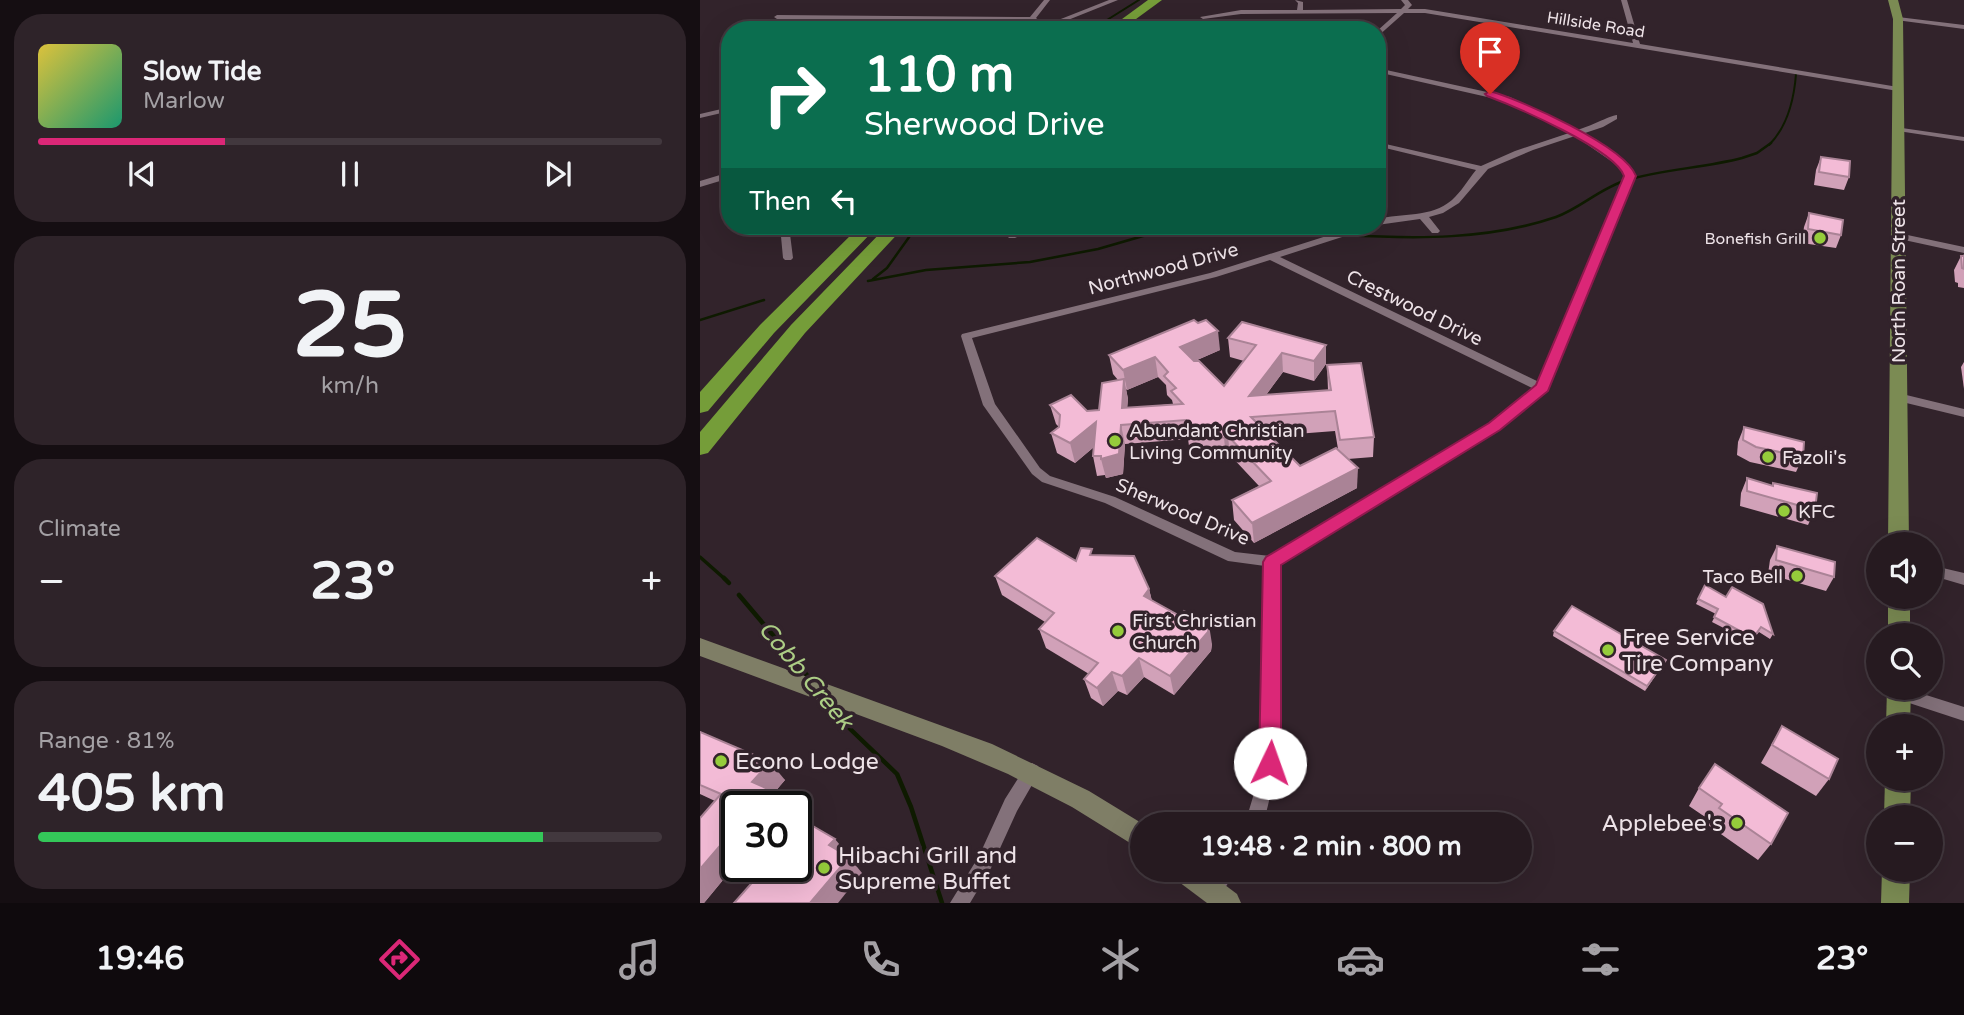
<!DOCTYPE html>
<meta charset="utf-8">
<style>
:root{--surface:#261a20;--page:#2e2329;--text:#f1f3f6;--muted:#a4a1a5;--line:#42383e;--accent:#db2777}
body{margin:0;font-family:"Varela Round",sans-serif;background:var(--page);color:var(--text);height:100vh;display:flex;flex-direction:column;font-size:26px;white-space:nowrap}
*{box-sizing:border-box;margin:0}
p{font-size:23px;color:var(--muted)}
.icon{flex:none;width:38px;height:38px;fill:none;stroke:currentColor;stroke-width:2;stroke-linecap:round;stroke-linejoin:round}
.map{position:relative;flex:1;overflow:hidden}
.sheet{display:flex;flex-direction:column;gap:14px;padding:14px;background:#150e12;width:700px}
.sheet>*{flex:none}
.guide{position:absolute;left:21px;top:21px;width:665px;height:214px;border-radius:28px;box-shadow:0 7px 28px #0002,0 0 0 2px var(--line);background:#0b6e4f;color:#fff;overflow:hidden}
.tools{position:absolute;left:1166px;top:532px;display:grid;gap:14px}
.tools a{display:grid;place-items:center;width:77px;height:77px;border-radius:50%;background:var(--surface);box-shadow:0 7px 28px #0002,0 0 0 2px var(--line);font-size:35px}
.speed{position:absolute;left:21px;top:791px;display:flex;gap:14px;font-size:35px;font-weight:700;text-align:center}
.speed>*{display:grid;place-content:center;width:91px;height:91px;border-radius:50%;background:var(--surface);box-shadow:0 7px 28px #0002,0 0 0 2px var(--line);line-height:1}
.speed .limit{border:4px solid #111;border-radius:10px;background:#fff;color:#111}
.pin{position:absolute;display:grid;place-items:center;width:60px;height:60px;color:#fff;margin:-72px -30px;border-radius:50% 50% 50% 0;rotate:-45deg;box-shadow:0 0 7px #0007}
.pin .icon{rotate:45deg}
.me{position:absolute;width:77px;margin:-38px;rotate:3deg;stroke-linejoin:round;filter:drop-shadow(0 0 5px #0008)}
.turn{display:flex;align-items:center;gap:24px;height:147px;padding:0 28px;font-size:32px}
.turn .icon{width:91px;height:91px;stroke-width:2.5}
.turn b{display:block;font-size:49px;line-height:60px}
.then{display:flex;align-items:center;height:66px;padding:0 28px;background:#0003;gap:14px;font-size:26px}
.big{font-size:52px;font-weight:700;line-height:1.1}
.sheet .widget{flex:1;display:flex;flex-direction:column;justify-content:center;gap:10px;min-width:0;padding:0 24px;border-radius:28px;background:var(--page)}
.sheet .dial{align-items:center;gap:0}
.dial b{font-size:91px;line-height:1}
.song{display:flex;align-items:center;gap:21px}
.cover{width:84px;height:84px;border-radius:10px;background:linear-gradient(135deg,hsl(50 70% 55%),hsl(160 70% 35%))}
.played{height:7px;border-radius:4px;background:linear-gradient(90deg,var(--accent) 30%,var(--line) 30%)}
.keys{display:flex;justify-content:space-around;direction:ltr}
.heat{display:flex;justify-content:space-between;align-items:center;font-size:38px;direction:ltr}
.charge{height:10px;border-radius:5px;background:linear-gradient(90deg,#34c759 81%,var(--line) 0)}
.trip{position:absolute;left:430px;top:812px;width:402px;height:70px;border-radius:35px;background:var(--surface);box-shadow:0 7px 28px #0002,0 0 0 2px var(--line);font-weight:700;line-height:70px;text-align:center}
.dock{display:flex;height:112px;justify-content:space-around;align-items:center;background:#0f0a0d;color:var(--muted)}
.dock .icon{width:49px;height:49px}
.dock .selected{color:var(--accent)}
.dock b{font-size:32px;color:var(--text)}
main{display:flex;flex:1;min-height:0}
.map>svg:first-child{display:block}
.lines{fill:none;stroke-linecap:round;stroke-linejoin:round}
.stream-far3{stroke:#0e1a00;stroke-width:2}
.stream-far2{stroke:#0e1a00;stroke-width:2.5}
.stream-far1{stroke:#0e1a00;stroke-width:3.5}
.stream{stroke:#0e1a00;stroke-width:4.5}
.street{fill:#83717a;fill-rule:evenodd}
.secondary{fill:#7f7e66;fill-rule:evenodd}
.primary{fill:#7b8b53;fill-rule:evenodd}
.highway{fill:#759d39;fill-rule:evenodd}
.wall{fill:#d1a1b8;fill-rule:evenodd}
.shaded-wall{fill:#aa8396}
.building{fill:#f3bbd6;stroke:#aa8396;stroke-width:2}
.route{fill:#db2777;stroke:#8e194d;stroke-width:2}
.poi-dot{fill:#95cc3b;stroke:#32232b;stroke-width:2.5}
.labels{text-anchor:middle;stroke-width:7;stroke-linejoin:round;paint-order:stroke}
.far-street-label{font-size:16px;fill:#eee3e8;stroke:#32232b}
.far-poi-label{font-size:16px;fill:#eee3e8;stroke:#32232b;text-anchor:end}
.street-label{font-size:19px;fill:#eee3e8;stroke:#32232b}
.poi-label{font-size:19px;fill:#eee3e8;stroke:#32232b;text-anchor:start}
.near-poi-label{font-size:23px;fill:#eee3e8;stroke:#32232b;text-anchor:start}
.near-water-label{font-size:24px;font-style:italic;fill:#accd85;stroke:#32232b}
</style>
<main>
<section class="sheet">
<div class="widget">
<div class="song"><i class="cover"></i><div><b>Slow Tide</b><p>Marlow</p></div></div>
<div class="played"></div>
<div class="keys"><svg class="icon" aria-label="previous" viewBox="0 0 24 24"><path d="M18 5L8 12l10 7zM5 5v14"/></svg><svg class="icon" aria-label="pause" viewBox="0 0 24 24"><path d="M8 5v14M16 5v14"/></svg><svg class="icon" aria-label="next" viewBox="0 0 24 24"><path d="M6 5l10 7-10 7zM19 5v14"/></svg></div>
</div>
<div class="widget dial"><b>25</b><p>km/h</p></div>
<div class="widget"><p>Climate</p>
<div class="heat"><a>−</a><b class="big">23°</b><a>+</a></div>
</div>
<div class="widget"><p>Range · 81%</p><b class="big">405 km</b><div class="charge"></div></div>
</section>
<div class="map">
<svg width="1264" height="903" viewBox="0 0 1264 903">
<rect width="100%" height="100%" fill="#32232b"/>
<g class="lines">
<!-- stream-far3 -->
<g class="stream-far3">
<polyline points="391,30 439,0"/>
<path d="M1069 145C1088 126 1094 100 1096 74"/>
</g>
<!-- stream-far2 -->
<g class="stream-far2">
<path d="M645 235C715 239 789 240 856 217 881 208 900 188 927 180 964 169 1004 168 1042 158L1057 153 1071 143"/>
<polyline points="173,279 187,268 217,226"/>
<polyline points="168,281 226,270 330,262 398,249 450,234 491,230 638,234"/>
<polyline points="0,320 64,300"/>
</g>
<!-- stream-far1 -->
<polyline class="stream-far1" points="0,557 26,580"/>
<!-- stream -->
<g class="stream">
<polyline points="24,578 29,583"/>
<polyline points="39,595 111,680"/>
<polyline points="129,703 146,725 197,774 211,807 242,903"/>
</g>
<!-- street -->
<g class="street">
<polygon points="344,0 350,0 336,18 341,22 338,24 331,21 77,19 74,17 77,15 330,17"/>
<polygon points="409,0 418,0 343,30 333,30"/>
<polygon points="595,0 603,2 603,10 701,9 705,5 701,0 708,0 712,5 708,9 725,9 933,43 921,0 927,0 940,44 1198,87 1202,89 1198,91 725,13 704,13 677,37 677,31 697,13 541,14 503,19 500,17 541,10 597,10 598,3"/>
<polygon points="1198,17 1264,25 1264,29 1196,20 1196,18"/>
<path d="M677 68 810 97 877 130C889 127 909 116 917 115V119L903 127 882 134 931 167 934 176 846 391 798 430 579 565C581 652 588 739 563 824H545C551 803 558 783 561 761 570 697 566 631 565 566L528 561 405 503 342 482 332 474 283 405 261 336 262 334 510 273 658 226H671L670 228 580 257 839 382 923 185 926 176 924 170 875 136 833 150 788 169 759 203 743 213 729 217 740 231 738 233H732L720 219 677 225V219C702 213 731 218 752 200 761 192 768 180 776 170L677 146V142L781 166 815 151 869 133 805 101 677 72ZM570 260 834 389 790 424 570 556 535 552 415 497 350 476 340 468 295 404 272 338 516 277Z"/>
<polygon points="30,107 30,111 0,118 0,114"/>
<polygon points="1195,127 1264,137 1264,141 1198,131 1194,129"/>
<polygon points="30,172 30,178 0,187 0,181"/>
<polygon points="80,226 89,226 93,258 91,260 85,260 83,258"/>
<polygon points="328,226 340,226 315,238 309,238 307,236"/>
<polygon points="1198,233 1264,247 1264,253 1195,238 1195,234"/>
<polygon points="1198,393 1264,409 1264,417 1194,400 1192,397 1194,394"/>
<polygon points="1230,565 1264,573 1264,585 1230,575"/>
<polygon points="1194,688 1204,688 1264,707 1264,721 1194,698 1191,693"/>
<polygon points="332,763 338,766 340,771 317,811 291,868 270,903 250,903 279,856 305,799 326,766"/>
<polygon points="517,870 536,870 519,898 513,901 507,898 504,892"/>
</g>
<!-- secondary -->
<g class="secondary">
<polygon points="0,638 292,744 389,791 443,824 443,851 372,807 308,774 242,746 0,656"/>
<polygon points="471,870 505,870 537,894 541,903 507,903 475,879"/>
</g>
<!-- primary -->
<g class="primary">
<polygon points="1188,0 1198,0 1203,19 1209,544 1188,544 1193,19"/>
<rect x="1188" y="597" width="22" height="38"/>
<polygon points="1187,688 1211,688 1210,726 1186,726"/>
<polygon points="1185,779 1211,779 1210,817 1184,817"/>
<polygon points="1182,870 1210,870 1209,903 1181,903"/>
</g>
<!-- highway -->
<g class="highway">
<polygon points="448,0 462,0 421,30 407,30"/>
<polygon points="160,226 178,226 74,333 8,411 0,413 0,392 60,325"/>
<polygon points="187,226 205,226 105,333 8,453 0,455 0,432 91,325"/>
</g>
</g>
<!-- wall -->
<g class="wall">
<polygon points="1121,157 1149,177 1144,190 1114,185 1116,170"/>
<polygon points="1109,213 1141,235 1136,248 1102,243 1104,227"/>
<polygon points="1264,254 1264,288 1258,287 1258,283 1255,282 1254,270 1261,256 1263,256"/>
<path d="M528 338 626 364 614 381 583 372 566 395 628 390 627 365 674 437 673 457 648 459 657 488 554 543 534 520 532 500 559 486 530 455 526 457 489 446 488 439 425 444 423 474 406 478 405 475 397 476 393 456 394 447 375 463 357 453 351 433 359 427 356 424 350 405 387 411 399 410 418 380 413 374 409 355 520 350 495 361 524 386 544 361 530 357ZM458 377 466 385 467 395 472 400 473 404 427 408 428 399 426 389 427 390ZM635 431 638 449 600 466 570 436Z"/>
<polygon points="1264,362 1264,389 1261,367"/>
<polygon points="1044,427 1103,457 1096,472 1050,462 1037,455 1038,442"/>
<polygon points="1047,478 1072,486 1073,483 1115,510 1108,525 1040,506 1041,493"/>
<polygon points="1077,546 1134,577 1126,591 1068,574 1070,560"/>
<polygon points="394,555 449,589 452,601 512,644 511,651 474,695 444,677 427,695 418,691 403,706 391,698 384,679 389,674 346,648 339,629 345,622 302,595 295,576 376,561"/>
<polygon points="1005,585 1073,634 1070,639 1059,632 1051,642 1012,622 1016,614 996,604"/>
<polygon points="854,631 966,660 945,691 853,636"/>
<polygon points="1082,726 1129,779 1116,796 1061,763"/>
<polygon points="0,732 85,780 73,794 83,807 37,807 37,863 4,903 15,801 0,794"/>
<polygon points="999,788 1088,813 1071,844 1058,860 1008,825 1011,821 989,806"/>
</g>
<!-- shaded-wall -->
<g class="shaded-wall">
<polygon points="518,331 520,350 483,366 480,347"/>
<polygon points="626,345 626,364 614,381 614,361"/>
<polygon points="582,353 583,372 551,415 549,396"/>
<polygon points="455,357 458,377 427,390 423,370"/>
<polygon points="424,379 428,399 426,424 422,408"/>
<polygon points="396,422 401,441 375,463 370,443"/>
<polygon points="421,425 425,444 423,474 406,478 401,459"/>
<polygon points="528,436 530,455 526,457 524,438"/>
<polygon points="658,468 657,488 554,543 552,523"/>
<polygon points="449,589 454,609 444,596"/>
<polygon points="509,625 512,644 511,651 474,695 470,676"/>
<polygon points="439,658 444,677 427,695 422,676"/>
<polygon points="966,660 963,664 945,691 947,686"/>
<polygon points="412,672 418,691 403,706 397,688"/>
<polygon points="70,762 85,780 73,794 84,806 53,807 52,782"/>
<polygon points="37,826 37,863 4,903 0,903 0,869"/>
<polygon points="135,839 149,856 143,862 129,845"/>
<polygon points="149,857 162,873 138,903 110,903"/>
</g>
<!-- building -->
<g class="building">
<polygon points="1121,157 1150,161 1149,177 1119,172"/>
<polygon points="1109,213 1143,220 1141,235 1108,229"/>
<polygon points="1261,256 1264,256 1264,269 1262,268"/>
<polygon points="494,320 498,323 506,320 518,331 480,347 494,361 499,361 524,386 556,345 528,338 542,322 626,345 614,361 582,353 549,396 631,390 627,365 661,363 674,437 640,440 635,411 551,417 600,466 636,448 658,468 552,523 532,500 571,481 528,436 524,438 486,426 486,420 421,425 419,454 401,459 401,456 393,456 396,422 370,443 351,433 359,427 360,415 350,405 371,395 387,411 399,410 402,383 424,379 422,408 483,404 471,391 476,388 464,376 468,372 455,357 423,370 409,355"/>
<polygon points="1044,427 1104,442 1103,457 1056,447 1043,440"/>
<polygon points="1047,478 1073,486 1073,483 1117,493 1115,510 1047,491"/>
<polygon points="337,538 376,561 381,548 392,549 390,555 434,556 449,589 444,596 480,616 484,611 509,625 508,632 470,676 439,658 422,676 412,672 397,688 384,679 398,663 339,629 354,613 295,576"/>
<polygon points="1077,546 1135,562 1134,577 1076,560"/>
<polygon points="1005,585 1026,597 1032,587 1063,604 1073,634 1061,627 1053,638 1014,617 1018,609 998,599"/>
<polygon points="872,606 966,660 947,686 854,631"/>
<polygon points="1082,726 1138,759 1129,779 1072,745"/>
<polygon points="0,732 70,762 52,782 68,789 53,807 37,807 37,826 0,869 0,818 21,794 0,785"/>
<polygon points="1015,764 1088,813 1071,844 1019,808 1022,804 999,788"/>
<polygon points="106,822 135,839 129,845 149,857 110,903 34,903 67,866 96,866 96,834"/>
</g>
<!-- route -->
<path class="route" d="M790 91C821 100 925 146 936 176L848 391 800 430 581 565V763L578 770 570 773 562 770 559 763 563 562 566 557 789 423 836 385 924 176C916 150 814 106 787 96L785 94Z"/>
<!-- markers -->
<g class="poi-dot">
<circle cx="1120" cy="238" r="7"/>
<circle cx="415" cy="441" r="7"/>
<circle cx="1068" cy="457" r="7"/>
<circle cx="1084" cy="511" r="7"/>
<circle cx="1097" cy="576" r="7"/>
<circle cx="418" cy="631" r="7"/>
<circle cx="908" cy="650" r="7"/>
<circle cx="21" cy="761" r="7"/>
<circle cx="1037" cy="823" r="7"/>
<circle cx="124" cy="868" r="7"/>
</g>
<g class="labels">
<!-- far-street labels -->
<g class="far-street-label">
<text transform="translate(896 24) rotate(9)" y="6">Hillside Road</text>
</g>
<!-- far-poi labels -->
<g class="far-poi-label">
<text x="1106" y="244">Bonefish Grill</text>
</g>
<!-- street labels -->
<g class="street-label">
<text transform="translate(463 268) rotate(-15)" y="7">Northwood Drive</text>
<text transform="translate(1198 281) rotate(-90)" y="7">North Roan Street</text>
<text transform="translate(715 307) rotate(26)" y="7">Crestwood Drive</text>
<text transform="translate(483 511) rotate(23)" y="7">Sherwood Drive</text>
</g>
<!-- poi labels -->
<g class="poi-label">
<text x="429" y="437">Abundant Christian<tspan x="429" dy="22">Living Community</tspan></text>
<text x="1082" y="464">Fazoli's</text>
<text x="1098" y="518">KFC</text>
<text x="1083" y="583" text-anchor="end">Taco Bell</text>
<text x="432" y="627">First Christian<tspan x="432" dy="22">Church</tspan></text>
</g>
<!-- near-poi labels -->
<g class="near-poi-label">
<text x="922" y="645">Free Service<tspan x="922" dy="26">Tire Company</tspan></text>
<text x="35" y="769">Econo Lodge</text>
<text x="1023" y="831" text-anchor="end">Applebee's</text>
<text x="138" y="863">Hibachi Grill and<tspan x="138" dy="26">Supreme Buffet</tspan></text>
</g>
<!-- near-water labels -->
<g class="near-water-label">
<text transform="translate(106 675) rotate(50)" y="8">Cobb Creek</text>
</g>
</g>
</svg>
<div class="tools">
<a><svg class="icon" aria-label="sound" viewBox="0 0 24 24"><path d="M4 9h4l5-4v14l-5-4H4zM17 9q2 3 0 6"/></svg></a>
<a><svg class="icon" aria-label="search" viewBox="0 0 24 24"><circle cx="10" cy="10" r="6"/><path d="M15 15l6 6"/></svg></a>
<a>+</a>
<a>−</a>
</div>
<div class="speed"><div class="limit">30</div></div>
<div class="pin" style="left:790px;top:94px;background:#d93025"><svg class="icon" aria-label="arrive" viewBox="0 0 24 24"><path d="M6 21V4h12l-3 4 3 4H6"/></svg></div>
<svg class="me" style="left:570px;top:763px" viewBox="-20 -20 40 40"><circle r="19" fill="#fff"/><path d="M0-13L10 11 0 6-10 11z" fill="#db2777"/></svg>
<div class="trip">19:48 · 2 min · 800 m</div>
<div class="guide">
<div class="turn"><svg class="icon" aria-label="right" viewBox="0 0 24 24"><path d="M7 20v-9h11M14 6l5 5-5 5"/></svg><div><b>110 m</b>Sherwood Drive</div></div>
<div class="then">Then<svg class="icon" aria-label="left" viewBox="0 0 24 24"><path d="M17 20v-9H6M10 6l-5 5 5 5"/></svg></div>
</div>
</div>
</main>
<nav class="dock">
<b>19:46</b>
<svg class="icon selected" aria-label="directions" viewBox="0 0 24 24"><path d="M12 3l9 9-9 9-9-9zM9 14v-3h6M13 9l2 2-2 2"/></svg>
<svg class="icon" aria-label="music" viewBox="0 0 24 24"><path d="M9 18V5l10-2v13"/><circle cx="6" cy="18" r="3"/><circle cx="16" cy="16" r="3"/></svg>
<svg class="icon" aria-label="phone" viewBox="0 0 24 24"><path d="M5 4h4l2 5-3 2q2 4 5 5l2-3 5 2v4C11 20 4 13 5 4z"/></svg>
<svg class="icon" aria-label="climate" viewBox="0 0 24 24"><path d="M12 3v18M4 7l16 10M4 17L20 7"/></svg>
<svg class="icon" aria-label="car" viewBox="0 0 24 24"><path d="M5 17H2v-5l4-1 3-4h7l3 4 3 1v5h-3M9 17h6M6 11h13"/><circle cx="7" cy="17" r="2"/><circle cx="17" cy="17" r="2"/></svg>
<svg class="icon" aria-label="filters" viewBox="0 0 24 24"><path d="M4 7h16M4 17h16"/><circle cx="9" cy="7" r="2"/><circle cx="15" cy="17" r="2"/></svg>
<b>23°</b>
</nav>
